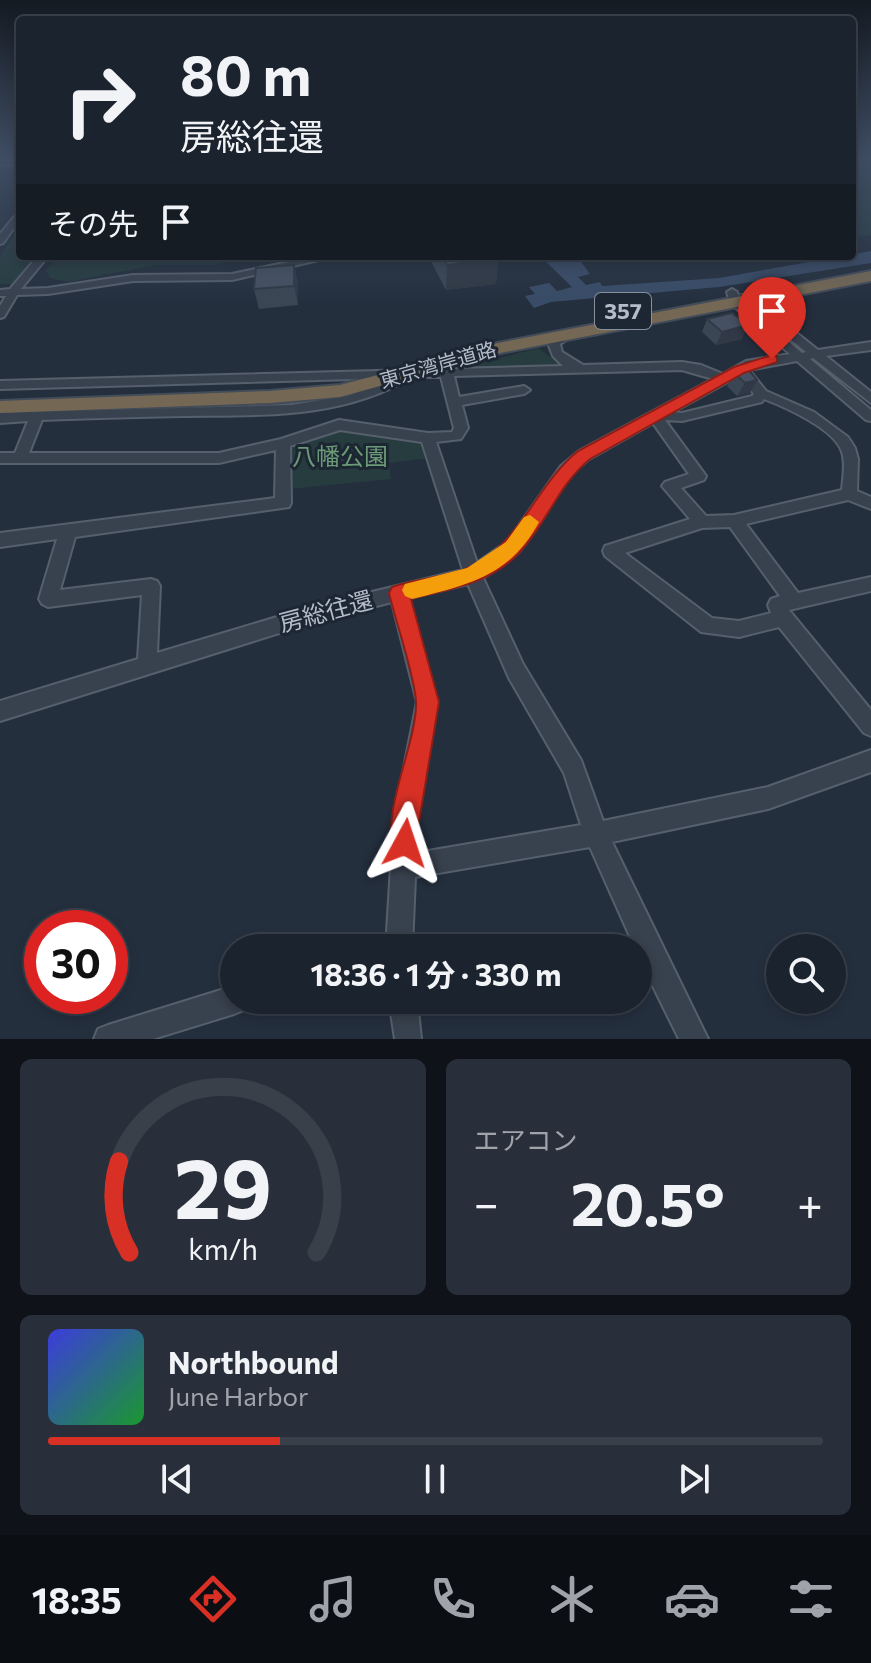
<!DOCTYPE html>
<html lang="ja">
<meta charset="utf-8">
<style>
:root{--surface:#1b232e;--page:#282f3a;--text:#f1f3f6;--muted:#a0a4aa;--line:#39404a;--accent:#d93025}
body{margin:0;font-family:Commissioner,"Noto Sans JP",sans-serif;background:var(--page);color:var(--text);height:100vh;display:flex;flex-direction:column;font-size:30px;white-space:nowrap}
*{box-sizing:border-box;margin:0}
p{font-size:26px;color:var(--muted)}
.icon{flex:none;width:44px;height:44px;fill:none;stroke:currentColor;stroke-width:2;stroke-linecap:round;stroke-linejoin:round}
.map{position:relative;height:1039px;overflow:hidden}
.panel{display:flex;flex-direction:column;gap:20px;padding:20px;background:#0f1319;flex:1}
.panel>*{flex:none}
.hud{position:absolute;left:16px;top:16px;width:840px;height:244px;border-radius:8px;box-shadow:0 4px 12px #0003,0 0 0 2px var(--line);background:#1b232e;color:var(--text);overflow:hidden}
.fabs{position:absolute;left:766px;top:934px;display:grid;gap:16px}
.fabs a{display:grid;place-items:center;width:80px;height:80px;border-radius:50%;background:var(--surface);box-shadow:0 4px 12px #0003,0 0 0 2px var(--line);font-size:40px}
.speed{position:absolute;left:24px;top:910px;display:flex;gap:16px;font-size:40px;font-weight:700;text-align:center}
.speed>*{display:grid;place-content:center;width:104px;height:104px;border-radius:50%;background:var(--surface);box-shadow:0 4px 12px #0003,0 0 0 2px var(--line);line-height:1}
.speed .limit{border:12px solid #d22;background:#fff;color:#111}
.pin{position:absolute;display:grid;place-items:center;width:68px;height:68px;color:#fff;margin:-82px -34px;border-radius:50% 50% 50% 0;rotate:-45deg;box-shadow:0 0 8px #0007}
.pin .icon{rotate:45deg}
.me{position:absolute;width:88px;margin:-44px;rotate:5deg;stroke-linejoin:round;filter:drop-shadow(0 0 6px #0008)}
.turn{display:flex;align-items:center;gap:28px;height:168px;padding:0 32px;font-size:36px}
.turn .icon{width:104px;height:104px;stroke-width:2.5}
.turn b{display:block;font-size:56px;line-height:68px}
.then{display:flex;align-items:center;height:76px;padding:0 32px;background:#0003;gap:16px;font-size:30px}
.big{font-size:60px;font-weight:700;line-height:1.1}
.panel .card{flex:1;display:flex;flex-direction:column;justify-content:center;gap:12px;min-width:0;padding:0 28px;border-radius:12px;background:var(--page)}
.panel .dial{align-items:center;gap:0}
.dial svg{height:208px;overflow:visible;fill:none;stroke:var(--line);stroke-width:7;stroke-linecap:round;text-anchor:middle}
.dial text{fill:var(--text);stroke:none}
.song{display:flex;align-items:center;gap:24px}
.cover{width:96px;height:96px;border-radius:12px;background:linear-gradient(135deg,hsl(240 70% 55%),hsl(130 70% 35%))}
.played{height:8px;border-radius:4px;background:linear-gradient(90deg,var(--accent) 30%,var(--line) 30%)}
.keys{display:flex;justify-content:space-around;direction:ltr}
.heat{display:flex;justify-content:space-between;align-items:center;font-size:44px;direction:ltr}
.panel .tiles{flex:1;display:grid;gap:20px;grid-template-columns:1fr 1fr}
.card:last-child{grid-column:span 2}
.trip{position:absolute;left:220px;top:934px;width:432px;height:80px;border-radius:40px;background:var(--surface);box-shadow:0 4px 12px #0003,0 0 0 2px var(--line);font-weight:700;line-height:80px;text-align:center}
.tabs{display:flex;height:128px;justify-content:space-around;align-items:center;background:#0b0e12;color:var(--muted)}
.tabs .icon{width:56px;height:56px}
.tabs .active{color:var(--accent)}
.tabs b{font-size:36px;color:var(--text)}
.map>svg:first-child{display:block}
.green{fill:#263c3f}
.water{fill:#394c67}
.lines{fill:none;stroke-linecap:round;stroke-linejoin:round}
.minor-casing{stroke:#565f6c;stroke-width:4}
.highway-casing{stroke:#434c59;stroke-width:4}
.minor{fill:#38414e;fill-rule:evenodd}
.highway{fill:#746855;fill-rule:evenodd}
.wall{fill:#3b4654}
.shaded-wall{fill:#303945}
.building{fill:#455162;stroke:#303945;stroke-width:2}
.route{fill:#d93025;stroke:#8d1f18;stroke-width:2}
.slow{fill:#f59e0b}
.labels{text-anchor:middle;stroke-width:6;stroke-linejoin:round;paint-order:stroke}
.far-street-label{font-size:20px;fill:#b4bcc9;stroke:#1d2633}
.shield{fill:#1d2633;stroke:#878f9c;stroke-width:2}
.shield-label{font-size:22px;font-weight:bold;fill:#b4bcc9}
.park-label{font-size:24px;fill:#6b9a76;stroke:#1d2633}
.street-label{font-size:24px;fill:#b4bcc9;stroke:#1d2633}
</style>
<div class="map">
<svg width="871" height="1039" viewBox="0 0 871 1039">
<rect width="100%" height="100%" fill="#242f3e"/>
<!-- green -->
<g class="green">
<polygon points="852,158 871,158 871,235 852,238"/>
<polygon points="20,227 20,256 36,256 12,284 0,284 0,256"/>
<polygon points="60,256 251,256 216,265 156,265 68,282 50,278 46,270"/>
<polygon points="538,348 561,365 473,369 471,366"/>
<polygon points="338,429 425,439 428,458 389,463 391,479 290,489 290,445"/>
</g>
<!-- water -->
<polygon class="water" points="871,251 871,263 719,287 551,302 534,308 525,296 535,294 529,287 549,283 557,291 572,287 540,256 577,256 590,274 578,277 586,285 600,282 602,286 719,278"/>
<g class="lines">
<!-- minor casing -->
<g class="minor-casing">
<g id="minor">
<polygon points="20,160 20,164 0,165 0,161"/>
<polygon points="20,210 20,219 3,243 0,244 0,234"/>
<polygon points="38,256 48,256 21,289 48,288 133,275 232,274 317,256 336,256 232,280 133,281 48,294 17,295 4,317 0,318 0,306 6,296 0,296 0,290 10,289"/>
<path d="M732 289 737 292 739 300 802 353 806 352 741 299V295H749L818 350 871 342V350L826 356 871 392V403L813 358 810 359 871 410V421L866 420 797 361 749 370 766 391 814 412 848 437 855 448 858 459 857 491 871 497V509L848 500 746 524 798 593 871 577V591L789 610 871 710V736L864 733 779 627 739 637 701 632 605 556 603 551 605 546 690 519 662 486 665 482 689 474 653 423 589 459 571 474 519 552 483 578 523 664 581 760 603 821 768 787 871 750V772L768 809 612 842 708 1039H679L643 966 638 948H635L590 847 415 877 412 948H386L394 818 417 702 392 602 314 622 0 721V701L138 659 142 595 48 607 42 604 39 599 57 539 0 547V533L275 498 276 450 219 463H0V453H15L28 421 0 423V413L291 405 349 396 392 378 0 389V381L563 366 553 356 548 343 568 331 574 334 560 344 562 352 583 365 682 362 701 365 723 374 746 361 790 354 730 303 727 292ZM682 370 713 379 579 451 561 466 507 542 477 563 436 442 461 439 468 428 462 405 524 394 530 390 524 386 459 397 454 376ZM740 375 754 394 752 396 682 413 673 412ZM412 377H441L454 428 452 432 428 433 339 420 281 439 219 453H29L42 420C89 418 137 417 184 416 263 415 342 419 412 377ZM764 399C785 407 835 429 842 452 846 464 843 478 842 490L734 515 706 516 681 488 704 480 706 476 665 420 682 421 762 402ZM340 430 422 442 463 570 314 606 157 653 160 586 157 581 151 579 60 590 75 537 289 507 291 503 290 446ZM730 527 780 596 771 599 768 605 771 613 739 621 712 618 625 553 702 528ZM468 584 509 678 564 773 581 825 416 853 418 818 437 702 409 598Z"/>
<polygon points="234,986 234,1000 248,1000 244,1010 234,1014 153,1039 94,1039 98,1029 108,1025"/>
<polygon points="389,1000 417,1000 421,1039 395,1039"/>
</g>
</g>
<!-- highway casing -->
<g class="highway-casing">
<polygon id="highway" points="871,271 871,281 500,353 340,397 270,403 0,413 0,401 270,391 340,385 498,343"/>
</g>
<!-- minor -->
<use href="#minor" class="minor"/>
<!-- highway -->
<use href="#highway" class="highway"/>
</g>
<!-- wall -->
<g class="wall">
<polygon points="428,256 497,256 498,258 496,284 446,290"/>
<polygon points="294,265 298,284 298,305 259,309 254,289"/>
<polygon points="707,319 742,339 716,345 702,332"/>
<polygon points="748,369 750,393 737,396 727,386 734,373"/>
</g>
<!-- shaded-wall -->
<g class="shaded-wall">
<polygon points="498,258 496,284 446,290 447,265"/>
<polygon points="294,265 298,284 298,305 294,286"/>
<polygon points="748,325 742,339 716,345 722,332"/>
<polygon points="757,380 750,393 737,396 745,383"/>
</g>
<!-- building -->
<g class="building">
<polygon points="442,256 497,256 498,258 447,265"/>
<polygon points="294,265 294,286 254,289 256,268"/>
<polygon points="732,313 748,325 722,332 707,319"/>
<polygon points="748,369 757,380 745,383 734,373"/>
</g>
<!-- sky -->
<linearGradient id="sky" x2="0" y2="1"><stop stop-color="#141a22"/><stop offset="0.52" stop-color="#3f4d63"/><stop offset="1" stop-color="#3f4d63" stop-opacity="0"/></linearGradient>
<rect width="871" height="303" fill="url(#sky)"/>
<!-- route -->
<path class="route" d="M772 355 777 356V362L744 373 590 459C558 485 546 525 518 554 489 584 450 589 411 599L439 702 414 852 405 856 395 852C379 814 418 742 416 701 414 673 396 623 389 593L392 587C417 578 446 578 470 567 520 544 536 485 578 451L734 367Z"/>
<!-- slow -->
<path class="slow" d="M530 515 539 522C510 576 468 585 412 599L405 596 402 590 405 584 467 568 506 542 524 517Z"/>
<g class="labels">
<!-- far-street labels -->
<g class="far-street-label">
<text transform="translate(438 365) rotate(-16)" y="7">東京湾岸道路</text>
</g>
<!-- shield labels -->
<rect class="shield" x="595" y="293" width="56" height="36" rx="6"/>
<g class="shield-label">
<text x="623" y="319">357</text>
</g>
<!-- park labels -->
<g class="park-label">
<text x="340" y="465">八幡公園</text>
</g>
<!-- street labels -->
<g class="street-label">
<text transform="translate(326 612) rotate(-15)" y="8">房総往還</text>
</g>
</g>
</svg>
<div class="fabs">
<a><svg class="icon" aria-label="search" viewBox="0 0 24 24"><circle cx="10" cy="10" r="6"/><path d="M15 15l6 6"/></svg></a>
</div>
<div class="speed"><div class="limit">30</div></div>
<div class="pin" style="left:772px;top:359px;background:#d93025"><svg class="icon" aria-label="arrive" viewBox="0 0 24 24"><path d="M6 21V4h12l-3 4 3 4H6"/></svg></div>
<svg class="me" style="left:405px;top:843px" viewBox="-20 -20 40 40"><path d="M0-17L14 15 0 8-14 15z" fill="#d93025" stroke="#fff" stroke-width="4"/></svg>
<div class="trip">18:36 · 1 分 · 330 m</div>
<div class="hud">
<div class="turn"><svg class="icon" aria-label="right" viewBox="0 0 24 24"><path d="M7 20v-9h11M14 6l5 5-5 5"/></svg><div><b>80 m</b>房総往還</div></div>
<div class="then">その先<svg class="icon" aria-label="arrive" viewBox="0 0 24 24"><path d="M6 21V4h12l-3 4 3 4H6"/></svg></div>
</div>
</div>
<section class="panel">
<div class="tiles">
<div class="card dial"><svg viewBox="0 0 100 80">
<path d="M14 69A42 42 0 1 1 86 69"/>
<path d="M14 69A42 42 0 0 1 10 34" stroke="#d93025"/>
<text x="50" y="56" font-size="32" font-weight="700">29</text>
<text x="50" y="72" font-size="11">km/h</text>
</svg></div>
<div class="card"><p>エアコン</p>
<div class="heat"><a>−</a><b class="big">20.5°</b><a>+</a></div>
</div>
<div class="card">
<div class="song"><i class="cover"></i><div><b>Northbound</b><p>June Harbor</p></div></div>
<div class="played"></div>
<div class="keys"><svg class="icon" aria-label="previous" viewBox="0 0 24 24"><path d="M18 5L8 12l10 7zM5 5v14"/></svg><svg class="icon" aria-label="pause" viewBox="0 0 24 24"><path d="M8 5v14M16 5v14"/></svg><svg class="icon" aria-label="next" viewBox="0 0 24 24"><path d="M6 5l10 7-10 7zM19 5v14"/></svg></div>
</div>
</div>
</section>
<nav class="tabs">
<b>18:35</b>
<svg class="icon active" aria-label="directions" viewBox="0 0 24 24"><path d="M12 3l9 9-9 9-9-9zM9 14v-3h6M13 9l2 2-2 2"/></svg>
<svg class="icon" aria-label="music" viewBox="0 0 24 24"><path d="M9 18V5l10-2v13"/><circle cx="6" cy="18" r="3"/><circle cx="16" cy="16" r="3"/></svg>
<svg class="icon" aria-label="phone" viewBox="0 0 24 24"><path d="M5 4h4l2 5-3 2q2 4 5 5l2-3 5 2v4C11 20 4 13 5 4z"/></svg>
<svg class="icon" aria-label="climate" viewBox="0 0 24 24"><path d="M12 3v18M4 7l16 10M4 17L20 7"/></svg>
<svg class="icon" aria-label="car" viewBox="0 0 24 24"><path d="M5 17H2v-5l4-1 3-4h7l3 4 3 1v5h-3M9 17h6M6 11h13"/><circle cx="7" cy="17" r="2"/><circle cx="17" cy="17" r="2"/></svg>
<svg class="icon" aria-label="filters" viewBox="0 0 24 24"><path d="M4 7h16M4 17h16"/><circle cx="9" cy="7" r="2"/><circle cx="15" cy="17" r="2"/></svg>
</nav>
